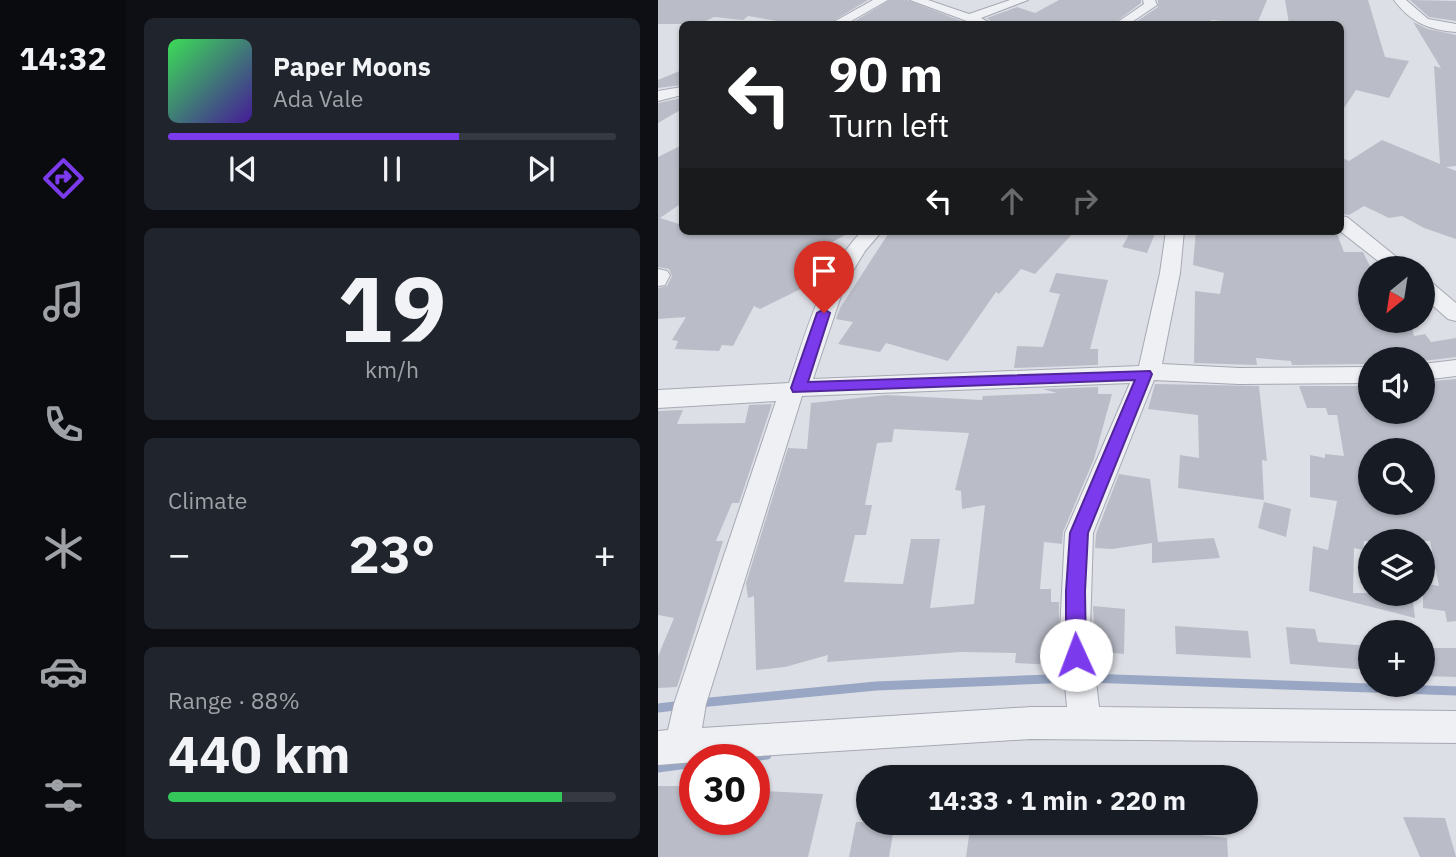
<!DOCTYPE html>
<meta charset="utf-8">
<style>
:root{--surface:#171b24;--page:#20242c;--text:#f1f3f6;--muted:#9ea1a6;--line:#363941;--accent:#7c3aed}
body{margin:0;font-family:"IBM Plex Sans",sans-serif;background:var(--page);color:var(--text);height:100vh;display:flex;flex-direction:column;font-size:26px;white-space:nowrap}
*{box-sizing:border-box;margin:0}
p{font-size:23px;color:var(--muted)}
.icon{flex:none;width:38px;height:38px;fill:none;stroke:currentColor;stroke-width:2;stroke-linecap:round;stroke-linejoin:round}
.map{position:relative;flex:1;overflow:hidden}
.drawer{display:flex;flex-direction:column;gap:18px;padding:18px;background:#0d0f14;width:532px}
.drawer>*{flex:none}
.top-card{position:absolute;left:21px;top:21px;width:665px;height:214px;border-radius:10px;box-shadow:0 2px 5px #0004;background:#202124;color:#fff;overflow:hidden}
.needle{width:46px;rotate:210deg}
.tools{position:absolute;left:700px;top:256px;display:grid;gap:14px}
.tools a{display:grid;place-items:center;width:77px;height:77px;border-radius:50%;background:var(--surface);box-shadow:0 2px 5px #0004;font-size:35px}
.speed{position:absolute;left:21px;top:744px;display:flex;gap:14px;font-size:35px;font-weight:700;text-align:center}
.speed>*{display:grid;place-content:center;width:91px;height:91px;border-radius:50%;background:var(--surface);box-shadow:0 2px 5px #0004;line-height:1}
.speed .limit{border:10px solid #d22;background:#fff;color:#111}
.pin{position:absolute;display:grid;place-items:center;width:60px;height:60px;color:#fff;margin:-72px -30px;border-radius:50% 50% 50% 0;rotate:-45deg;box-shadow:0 0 7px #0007}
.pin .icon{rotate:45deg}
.me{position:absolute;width:77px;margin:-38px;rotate:358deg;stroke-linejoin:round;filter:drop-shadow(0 0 5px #0008)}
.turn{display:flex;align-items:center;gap:24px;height:147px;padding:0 35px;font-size:32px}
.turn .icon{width:91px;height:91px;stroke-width:2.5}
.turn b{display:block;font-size:49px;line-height:60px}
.lanes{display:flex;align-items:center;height:66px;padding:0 35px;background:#0003;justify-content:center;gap:35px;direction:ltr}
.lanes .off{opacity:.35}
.big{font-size:52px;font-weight:800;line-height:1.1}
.drawer .tile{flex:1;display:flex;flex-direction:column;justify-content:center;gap:10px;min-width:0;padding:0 24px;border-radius:10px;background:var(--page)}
.drawer .dial{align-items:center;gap:0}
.dial b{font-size:91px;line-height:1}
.song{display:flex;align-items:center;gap:21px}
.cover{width:84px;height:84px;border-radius:10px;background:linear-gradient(135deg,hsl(130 70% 55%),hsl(260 70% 35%))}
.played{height:7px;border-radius:4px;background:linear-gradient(90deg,var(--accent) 65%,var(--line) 65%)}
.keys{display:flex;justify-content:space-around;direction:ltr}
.heat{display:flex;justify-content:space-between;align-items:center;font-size:38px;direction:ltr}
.charge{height:10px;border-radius:5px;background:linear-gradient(90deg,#34c759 88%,var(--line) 0)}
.trip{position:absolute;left:198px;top:765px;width:402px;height:70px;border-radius:35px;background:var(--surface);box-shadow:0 2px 5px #0004;font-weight:800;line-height:70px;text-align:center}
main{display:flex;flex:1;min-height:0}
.menu{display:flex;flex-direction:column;width:126px;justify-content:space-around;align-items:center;background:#090b0e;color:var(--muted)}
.menu .icon{width:49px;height:49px}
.menu .selected{color:var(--accent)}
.menu b{font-size:32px;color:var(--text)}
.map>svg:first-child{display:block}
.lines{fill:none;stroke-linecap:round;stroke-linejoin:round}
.stream{stroke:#99a7c4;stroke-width:9}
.building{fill:#babdc8;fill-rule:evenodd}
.minor-casing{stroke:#a6a9b3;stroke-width:2}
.minor{fill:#eff0f4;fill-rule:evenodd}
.route{fill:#7c3aed;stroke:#51269a;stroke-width:2}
</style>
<main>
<nav class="menu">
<b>14:32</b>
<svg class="icon selected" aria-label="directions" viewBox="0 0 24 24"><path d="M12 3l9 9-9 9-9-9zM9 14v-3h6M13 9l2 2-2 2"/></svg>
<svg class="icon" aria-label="music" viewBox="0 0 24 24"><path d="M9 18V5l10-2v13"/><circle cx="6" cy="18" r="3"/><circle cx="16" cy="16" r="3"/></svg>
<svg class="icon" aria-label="phone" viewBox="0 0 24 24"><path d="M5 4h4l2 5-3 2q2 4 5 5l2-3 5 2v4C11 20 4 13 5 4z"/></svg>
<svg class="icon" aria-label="climate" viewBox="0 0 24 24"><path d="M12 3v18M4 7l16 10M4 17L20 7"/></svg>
<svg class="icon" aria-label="car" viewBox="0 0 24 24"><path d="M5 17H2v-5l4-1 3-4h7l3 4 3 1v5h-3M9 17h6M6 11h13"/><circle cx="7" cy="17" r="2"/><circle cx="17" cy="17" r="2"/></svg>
<svg class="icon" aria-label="filters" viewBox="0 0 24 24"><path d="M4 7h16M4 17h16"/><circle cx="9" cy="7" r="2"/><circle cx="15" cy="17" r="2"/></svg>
</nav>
<section class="drawer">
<div class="tile">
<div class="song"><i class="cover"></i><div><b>Paper Moons</b><p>Ada Vale</p></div></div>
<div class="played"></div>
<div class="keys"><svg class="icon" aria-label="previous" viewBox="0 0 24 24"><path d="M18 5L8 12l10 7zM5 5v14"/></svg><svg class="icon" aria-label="pause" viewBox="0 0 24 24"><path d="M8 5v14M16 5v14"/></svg><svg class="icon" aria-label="next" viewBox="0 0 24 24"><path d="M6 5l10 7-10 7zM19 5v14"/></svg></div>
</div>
<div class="tile dial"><b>19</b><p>km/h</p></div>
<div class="tile"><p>Climate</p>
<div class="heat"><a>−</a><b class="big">23°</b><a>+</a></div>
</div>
<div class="tile"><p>Range · 88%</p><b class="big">440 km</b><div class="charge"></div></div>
</section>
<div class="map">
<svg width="798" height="857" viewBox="0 0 798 857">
<rect width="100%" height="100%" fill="#dddfe6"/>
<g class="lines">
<!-- stream -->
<g class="stream">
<polyline points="428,678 798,691"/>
<polyline points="41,703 218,686 416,678"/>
<polyline points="0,708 25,705"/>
<polyline points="71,760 109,755"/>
<polyline points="0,768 37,763"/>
</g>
</g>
<!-- building -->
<g class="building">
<polygon points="0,0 210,0 170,24 120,24 119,21 90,16 85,20 56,17 41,24 0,24"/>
<polygon points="232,0 249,0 311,24 192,24"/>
<polygon points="401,0 483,0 483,3 455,24 336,24 329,18 359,7 377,13"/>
<polygon points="500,0 609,0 599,24 553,20 552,24 475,24 500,7"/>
<polygon points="627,0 710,0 727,57 751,61 731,98 698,90 682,114 682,24 631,24"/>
<polygon points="752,0 798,1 798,21 771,17"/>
<polygon points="755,22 770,29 798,35 798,166 788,167 798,171 798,239 766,228 744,216 731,218 706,206 691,215 682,213 682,157 691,161 724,140 782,164 776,66 783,68"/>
<polygon points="24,70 24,85 0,88 0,80"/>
<polygon points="24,98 24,109 0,123 0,103"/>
<polygon points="24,145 24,203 2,218 24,225 24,231 194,231 151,255 171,272 169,276 102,309 96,306 75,346 64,345 61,351 17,349 20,341 14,340 28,317 0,319 0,288 9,286 14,276 11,269 0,267 0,157"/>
<polygon points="232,231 417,231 377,274 363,269 341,294 338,292 290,361 228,343 222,352 180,344 195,322 178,319 182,308"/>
<polygon points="473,231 498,231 489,253 464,247"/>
<polygon points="538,231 678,231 686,252 705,252 712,266 712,320 752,320 756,336 767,334 773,342 798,338 798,357 765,361 765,359 712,359 712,364 634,365 633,361 598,358 599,365 536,363 537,291 562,294 566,273 535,265"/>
<polygon points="398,273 450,280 432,349 440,349 440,365 356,368 359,346 385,347 402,294 391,292"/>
<path d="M798 379V621L789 622 787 611 765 608V583L781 586 772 541H706L705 550 696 548 695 593H754L757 618 651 591 655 546 670 550 679 501 652 497V455L667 458V454L686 456 679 415H670L668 408H649L641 386H712V411H765V382ZM712 450H765V502H712Z"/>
<polygon points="497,384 601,386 609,461 604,460 606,500 520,488 522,455 541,458 540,415 490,409"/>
<path d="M440 387V394H454L436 459 405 532 404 544 386 542 382 589H393V602H401V647H397L396 665 357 663 358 653 302 652 169 662 170 655 127 667 98 670 96 596 90 598 88 583 130 448 149 449 153 403 228 395 324 400 325 396 399 393 385 389ZM236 429 311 433 297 490 303 491 304 509 327 505 316 604 272 608 282 539H253L245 584 186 582 197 535H208L214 505H207L219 443 234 442Z"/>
<polygon points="114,404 81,503 74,503 58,541 65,541 19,687 0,688 0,656 16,618 0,615 0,411 25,410 19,424 87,423 91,405"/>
<polygon points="461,474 492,479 500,542 556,538 562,558 494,563 494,543 454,549 437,548 438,534"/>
<polygon points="606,502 633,509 628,537 600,528"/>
<polygon points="435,606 467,609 466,654 437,651"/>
<polygon points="517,626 590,631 593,658 518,654"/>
<polygon points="628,627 657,629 660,642 712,646 712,670 632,664"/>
<polygon points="765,648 798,648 798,677 765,676"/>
<polygon points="0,786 34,786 30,802 37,802 37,819 96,819 96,799 104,799 106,791 165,794 150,857 0,857"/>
<polygon points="745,817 787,818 798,857 762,857"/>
<polygon points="198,822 237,822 231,857 191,857"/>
<polygon points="313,822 396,822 396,825 434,830 435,822 514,822 514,832 569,838 570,857 308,857"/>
</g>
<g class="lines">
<!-- minor casing -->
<g class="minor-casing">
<g id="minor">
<polygon points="215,0 230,0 188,24 172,24"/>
<polygon points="252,0 270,0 311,14 352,0 370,0 323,18 334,24 317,24"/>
<polygon points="485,0 497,0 499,5 471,24 457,24 486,4"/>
<path d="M736 0H748L770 19 798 24V32C771 30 752 22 736 0Z"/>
<polygon points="24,87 24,95 0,101 0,91"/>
<polygon points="682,216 689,217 752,268 729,268 682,231"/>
<path d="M204 231H224L207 251 187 284 155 379 481 366 502 273 508 231H526L522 273 504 364 581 368 712 367V383L581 384 496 380 435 533 432 631 441 707 798 711V743L373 739 37 760V762L0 765V731L10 730 16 704 118 401 0 408V390L131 383C149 328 164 273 204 231ZM472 383 407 533 402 631 409 707H373L44 728 48 704 144 396Z"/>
<polygon points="0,269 9,271 12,275 7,285 0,286"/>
<polygon points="765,280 772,281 798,303 798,321 790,319 765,297"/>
<polygon points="798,360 798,376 765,380 765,364"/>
</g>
</g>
<!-- minor -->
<use href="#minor" class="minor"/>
</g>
<!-- route -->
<polygon class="route" points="166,309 172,313 150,382 492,371 494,374 430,533 427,591 428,655 426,662 418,664 411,662 408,655 408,591 412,533 477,380 135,392 133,388 159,313"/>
</svg>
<div class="tools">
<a><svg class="needle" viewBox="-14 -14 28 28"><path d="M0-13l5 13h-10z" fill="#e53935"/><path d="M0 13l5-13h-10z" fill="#9ea1a6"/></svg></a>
<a><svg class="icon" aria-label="sound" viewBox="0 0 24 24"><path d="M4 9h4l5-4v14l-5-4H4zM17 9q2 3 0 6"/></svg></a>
<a><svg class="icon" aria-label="search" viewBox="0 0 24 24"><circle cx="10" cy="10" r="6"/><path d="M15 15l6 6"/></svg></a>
<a><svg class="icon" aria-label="layers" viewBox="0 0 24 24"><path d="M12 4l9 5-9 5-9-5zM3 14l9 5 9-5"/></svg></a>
<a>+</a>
</div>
<div class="speed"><div class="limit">30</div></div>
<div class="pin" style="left:166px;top:313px;background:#d93025"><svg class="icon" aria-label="arrive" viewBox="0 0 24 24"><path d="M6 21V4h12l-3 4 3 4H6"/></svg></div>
<svg class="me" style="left:418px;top:655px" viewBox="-20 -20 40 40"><circle r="19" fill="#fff"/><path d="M0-13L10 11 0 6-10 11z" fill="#7c3aed"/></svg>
<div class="trip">14:33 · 1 min · 220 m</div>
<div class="top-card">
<div class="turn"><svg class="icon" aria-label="left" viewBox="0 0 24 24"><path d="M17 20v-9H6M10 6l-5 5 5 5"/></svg><div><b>90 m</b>Turn left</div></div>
<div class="lanes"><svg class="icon" aria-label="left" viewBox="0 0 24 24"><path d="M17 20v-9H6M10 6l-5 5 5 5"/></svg><svg class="icon off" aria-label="ahead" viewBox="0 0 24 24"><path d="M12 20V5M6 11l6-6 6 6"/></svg><svg class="icon off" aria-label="right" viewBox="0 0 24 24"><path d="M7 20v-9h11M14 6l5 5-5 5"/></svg></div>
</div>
</div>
</main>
